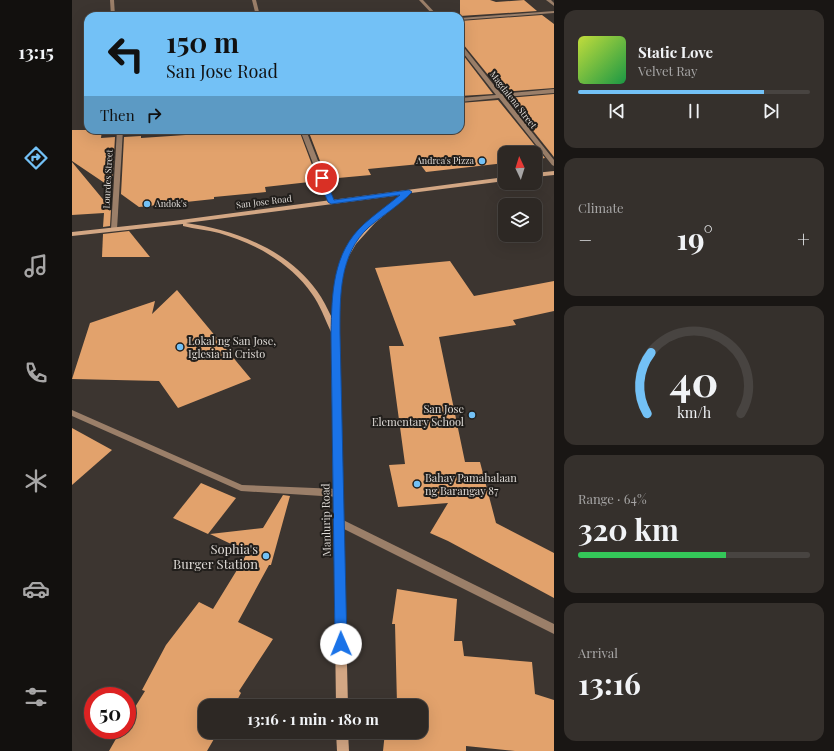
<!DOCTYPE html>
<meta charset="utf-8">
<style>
:root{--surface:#2d2824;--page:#35302c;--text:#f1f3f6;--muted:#a7a6a6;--line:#484441;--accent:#73c1f6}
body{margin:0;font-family:"Playfair Display",serif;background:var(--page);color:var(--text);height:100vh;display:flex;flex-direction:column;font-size:15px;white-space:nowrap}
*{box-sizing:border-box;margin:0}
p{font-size:13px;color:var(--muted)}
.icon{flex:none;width:22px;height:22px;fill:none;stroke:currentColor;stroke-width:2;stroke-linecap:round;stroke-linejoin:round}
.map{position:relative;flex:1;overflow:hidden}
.drawer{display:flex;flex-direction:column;gap:10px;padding:10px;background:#191614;width:280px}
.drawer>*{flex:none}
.top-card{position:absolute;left:12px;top:12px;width:380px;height:122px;border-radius:12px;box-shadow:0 4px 16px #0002,0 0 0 1px var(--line);background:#73c1f6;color:#111;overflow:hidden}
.needle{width:26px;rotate:356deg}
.controls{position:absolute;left:426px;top:146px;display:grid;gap:8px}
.controls a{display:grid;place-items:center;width:44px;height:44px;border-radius:8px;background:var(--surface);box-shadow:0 4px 16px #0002,0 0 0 1px var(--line);font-size:20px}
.speed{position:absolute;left:12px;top:687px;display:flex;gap:8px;font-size:20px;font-weight:700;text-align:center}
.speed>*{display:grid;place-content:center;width:52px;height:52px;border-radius:50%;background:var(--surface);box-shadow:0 4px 16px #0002,0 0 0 1px var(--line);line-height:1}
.speed .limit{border:6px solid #d22;background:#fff;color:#111}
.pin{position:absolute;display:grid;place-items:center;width:34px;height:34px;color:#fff;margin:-17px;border:2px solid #fff;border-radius:50%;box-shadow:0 1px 4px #0007}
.me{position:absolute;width:44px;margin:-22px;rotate:359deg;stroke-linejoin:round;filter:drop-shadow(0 0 3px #0008)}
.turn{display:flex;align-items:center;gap:14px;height:84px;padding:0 16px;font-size:18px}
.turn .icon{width:52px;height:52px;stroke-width:2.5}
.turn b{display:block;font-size:28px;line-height:34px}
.then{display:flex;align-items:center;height:38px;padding:0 16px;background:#0003;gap:8px;font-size:15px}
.big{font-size:30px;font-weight:700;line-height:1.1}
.drawer .card{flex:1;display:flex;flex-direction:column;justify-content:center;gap:6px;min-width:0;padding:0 14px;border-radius:12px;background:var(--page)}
.drawer .dial{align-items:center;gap:0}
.dial svg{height:104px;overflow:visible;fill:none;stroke:var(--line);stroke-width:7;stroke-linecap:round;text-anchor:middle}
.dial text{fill:var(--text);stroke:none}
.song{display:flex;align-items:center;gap:12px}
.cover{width:48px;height:48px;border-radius:6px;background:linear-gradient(135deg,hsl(70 70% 55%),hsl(140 70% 35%))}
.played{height:4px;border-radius:2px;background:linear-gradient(90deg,var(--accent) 80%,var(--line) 80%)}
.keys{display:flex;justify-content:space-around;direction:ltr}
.heat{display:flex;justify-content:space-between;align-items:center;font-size:22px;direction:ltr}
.charge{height:6px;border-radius:3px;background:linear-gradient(90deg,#34c759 64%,var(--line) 0)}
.trip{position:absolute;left:126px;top:699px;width:230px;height:40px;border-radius:12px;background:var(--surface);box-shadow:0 4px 16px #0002,0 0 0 1px var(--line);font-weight:700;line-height:40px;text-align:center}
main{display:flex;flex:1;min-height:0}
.dock{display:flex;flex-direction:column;width:72px;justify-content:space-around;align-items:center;background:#12100e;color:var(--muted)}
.dock .icon{width:28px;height:28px}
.dock .active{color:var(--accent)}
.dock b{font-size:18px;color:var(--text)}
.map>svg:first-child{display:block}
.building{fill:#e2a26c}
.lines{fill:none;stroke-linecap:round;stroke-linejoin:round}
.service{fill:#9b7f69;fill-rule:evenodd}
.minor{fill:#9b7f69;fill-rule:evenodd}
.secondary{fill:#d3a784;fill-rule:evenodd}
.route{fill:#1a73e8;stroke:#114b97}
.poi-dot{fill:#73c1f6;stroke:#211e1b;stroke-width:1.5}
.labels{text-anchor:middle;stroke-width:4;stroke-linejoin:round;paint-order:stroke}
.far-street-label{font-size:9px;fill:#dfdbd7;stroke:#211e1b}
.far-poi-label{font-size:9px;fill:#dfdbd7;stroke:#211e1b;text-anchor:end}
.poi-label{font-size:11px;fill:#dfdbd7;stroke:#211e1b;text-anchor:start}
.street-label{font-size:11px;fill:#dfdbd7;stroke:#211e1b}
.near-poi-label{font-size:13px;fill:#dfdbd7;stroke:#211e1b;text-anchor:end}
</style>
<main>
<nav class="dock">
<b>13:15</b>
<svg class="icon active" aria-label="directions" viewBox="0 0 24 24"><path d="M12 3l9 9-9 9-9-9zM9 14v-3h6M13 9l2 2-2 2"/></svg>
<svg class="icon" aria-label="music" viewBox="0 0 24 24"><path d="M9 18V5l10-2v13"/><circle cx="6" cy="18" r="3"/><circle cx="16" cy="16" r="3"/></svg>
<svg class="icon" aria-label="phone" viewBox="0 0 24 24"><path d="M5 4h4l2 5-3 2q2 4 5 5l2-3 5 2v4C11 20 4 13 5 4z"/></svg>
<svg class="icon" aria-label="climate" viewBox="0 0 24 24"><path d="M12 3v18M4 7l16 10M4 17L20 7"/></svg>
<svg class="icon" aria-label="car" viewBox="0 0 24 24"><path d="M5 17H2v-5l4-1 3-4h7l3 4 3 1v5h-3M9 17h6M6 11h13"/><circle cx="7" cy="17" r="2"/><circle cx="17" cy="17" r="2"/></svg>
<svg class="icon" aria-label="filters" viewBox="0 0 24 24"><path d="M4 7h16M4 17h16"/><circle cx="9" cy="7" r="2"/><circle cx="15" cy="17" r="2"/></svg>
</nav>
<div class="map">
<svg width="482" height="751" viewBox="0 0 482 751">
<rect width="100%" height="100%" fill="#3c3530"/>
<!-- building -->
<g class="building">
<polygon points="388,0 418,0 424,2 452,0 465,11 388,16"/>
<polygon points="470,15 482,24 482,88 430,92 391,44 388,44 388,21"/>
<polygon points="388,51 421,94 388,96"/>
<polygon points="482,94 482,157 435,98"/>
<polygon points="426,100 473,158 463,160 463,153 433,153 433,163 354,172 348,164 296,169 299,175 255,179 236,130 388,130 388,103"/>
<polygon points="0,130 30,130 29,138 43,137 40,188 0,161"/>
<polygon points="189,130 227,130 246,181 193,187 194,192 142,197 142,199 67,207 49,194 52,137 69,136 69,138"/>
<polygon points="0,162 39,209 38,226 31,227 32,213 0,215"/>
<polygon points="57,231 78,257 30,257 31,234"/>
<polygon points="378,261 402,296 482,281 482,311 441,320 444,325 367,337 393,462 408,462 424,523 482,553 482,598 376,541 358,533 376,503 326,507 317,465 333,464 317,346 332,346 303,268"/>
<polygon points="105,290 179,379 106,408 87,381 0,379 18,323 83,301 80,314"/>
<polygon points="0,428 40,450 0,485"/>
<polygon points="129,483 164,498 136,534 101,518"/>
<polygon points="211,495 218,496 199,565 197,565 166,622 201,639 167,691 169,693 162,706 133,706 133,732 146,732 135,751 37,751 49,730 55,730 55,720 73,691 70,690 94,645 127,602 141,609 176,552 138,534 191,528"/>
<polygon points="325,589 385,599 382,641 390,641 392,656 460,662 463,694 482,700 482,751 443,751 394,746 394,751 311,751 313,732 349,732 349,706 315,706 315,703 325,704 323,624 320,624"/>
</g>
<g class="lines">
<!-- service -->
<polygon class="service" points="0,410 170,485 266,489 269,491 271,493 269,495 266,497 169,491 0,416"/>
<!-- minor -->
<g class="minor">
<polygon points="38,0 42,0 43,16 39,16"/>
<polygon points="180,0 184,0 188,16 184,16"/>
<polygon points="347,0 351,0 366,16 362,16"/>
<polygon points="474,0 479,0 482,3 482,6"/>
<polygon points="482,11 482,13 388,20 388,18"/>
<polygon points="388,45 390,45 429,94 482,89 482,93 432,97 482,160 482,166 480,165 427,98 388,102 388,98 424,95 388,49"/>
<polygon points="45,130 51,130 45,229 42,231 39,229"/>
<polygon points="228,130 234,130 262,202 261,203 259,204 256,202"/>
<polygon points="267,518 482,624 482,634 264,525 262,522 264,519"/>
</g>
<!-- secondary -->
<g class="secondary">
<polygon points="482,171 482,175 463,177 463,173"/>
<path d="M433 177V181L339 193 303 223 284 244 277 256 272 270 268 293 267 333 276 706H264L259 332C253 319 248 305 240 294 219 263 182 243 147 233 135 230 123 229 111 226V224L0 236V232L101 221ZM330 195C280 233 261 252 260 318 255 308 251 299 245 291 215 249 163 230 114 223Z"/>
<polygon points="264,732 276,732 277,751 265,751"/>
</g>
</g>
<!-- route -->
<path class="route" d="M250 176 253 178 262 200 337 190 340 192C328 205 311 215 297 227 267 254 268 296 268 333L275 644 273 648 269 650 264 648 263 644 259 333C260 294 260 253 292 224 303 214 316 205 328 195L259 204 256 202 246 178Z"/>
<!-- markers -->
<g class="poi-dot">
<circle cx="410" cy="161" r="4"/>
<circle cx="75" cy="204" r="4"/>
<circle cx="108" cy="347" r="4"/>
<circle cx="400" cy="415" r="4"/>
<circle cx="345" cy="484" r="4"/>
<circle cx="194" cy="556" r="4"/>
</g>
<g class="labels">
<!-- far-street labels -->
<g class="far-street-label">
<text transform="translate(441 100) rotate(52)" y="3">Magdalena Street</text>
<text transform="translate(36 179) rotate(-87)" y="3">Lourdes Street</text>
<text transform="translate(192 202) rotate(-7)" y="3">San Jose Road</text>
</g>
<!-- far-poi labels -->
<g class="far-poi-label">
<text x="402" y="164">Andrea's Pizza</text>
<text x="83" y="207" text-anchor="start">Andok's</text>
</g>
<!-- poi labels -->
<g class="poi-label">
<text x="116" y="345">Lokal ng San Jose,<tspan x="116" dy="13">Iglesia ni Cristo</tspan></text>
<text x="392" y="413" text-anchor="end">San Jose<tspan x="392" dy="13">Elementary School</tspan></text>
<text x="353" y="482">Bahay Pamahalaan<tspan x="353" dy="13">ng Barangay 87</tspan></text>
</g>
<!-- street labels -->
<g class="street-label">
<text transform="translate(254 520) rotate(-91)" y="4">Manlurip Road</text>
</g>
<!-- near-poi labels -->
<g class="near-poi-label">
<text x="186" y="554">Sophia's<tspan x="186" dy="15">Burger Station</tspan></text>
</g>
</g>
</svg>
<div class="controls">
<a><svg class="needle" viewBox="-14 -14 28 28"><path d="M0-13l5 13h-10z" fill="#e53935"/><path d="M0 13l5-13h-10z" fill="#a7a6a6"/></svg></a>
<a><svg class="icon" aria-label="layers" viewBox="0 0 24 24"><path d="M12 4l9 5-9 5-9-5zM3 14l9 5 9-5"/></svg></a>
</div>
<div class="speed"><div class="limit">50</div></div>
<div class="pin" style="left:250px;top:178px;background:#d93025"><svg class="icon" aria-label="arrive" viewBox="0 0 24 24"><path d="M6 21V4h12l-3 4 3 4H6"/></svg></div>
<svg class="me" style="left:269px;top:644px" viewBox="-20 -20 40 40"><circle r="19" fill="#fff"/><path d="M0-13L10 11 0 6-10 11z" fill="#1a73e8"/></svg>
<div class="trip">13:16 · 1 min · 180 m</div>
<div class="top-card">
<div class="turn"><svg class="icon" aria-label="left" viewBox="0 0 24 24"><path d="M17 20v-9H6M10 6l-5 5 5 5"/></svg><div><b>150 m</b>San Jose Road</div></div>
<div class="then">Then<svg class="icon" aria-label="right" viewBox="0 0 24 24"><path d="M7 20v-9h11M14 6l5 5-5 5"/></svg></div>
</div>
</div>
<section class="drawer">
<div class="card">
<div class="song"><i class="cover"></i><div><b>Static Love</b><p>Velvet Ray</p></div></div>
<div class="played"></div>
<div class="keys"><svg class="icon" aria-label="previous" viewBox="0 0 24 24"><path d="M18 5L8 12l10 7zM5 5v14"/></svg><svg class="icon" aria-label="pause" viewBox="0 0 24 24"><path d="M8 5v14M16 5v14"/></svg><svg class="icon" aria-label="next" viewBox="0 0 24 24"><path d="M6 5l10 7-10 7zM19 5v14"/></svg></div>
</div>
<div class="card"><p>Climate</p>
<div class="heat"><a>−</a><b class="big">19°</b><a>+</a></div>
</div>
<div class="card dial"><svg viewBox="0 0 100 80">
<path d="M14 69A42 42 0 1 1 86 69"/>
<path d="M14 69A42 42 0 0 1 17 22" stroke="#73c1f6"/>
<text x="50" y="56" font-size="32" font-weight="700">40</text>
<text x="50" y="72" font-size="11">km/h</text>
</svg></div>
<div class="card"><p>Range · 64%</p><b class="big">320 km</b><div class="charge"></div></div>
<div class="card"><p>Arrival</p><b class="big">13:16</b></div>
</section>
</main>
